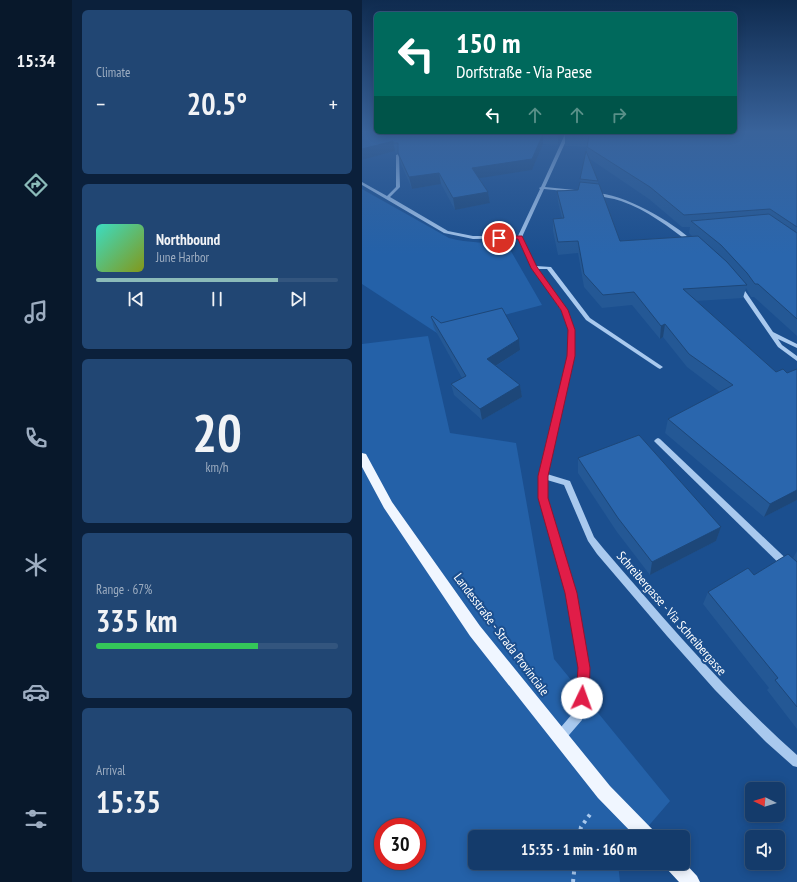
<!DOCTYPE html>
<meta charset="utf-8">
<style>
:root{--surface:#143b6b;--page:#214673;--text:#f1f3f6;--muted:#9dadc1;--line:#33557e;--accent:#8bbbb9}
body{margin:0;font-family:"PT Sans Narrow",sans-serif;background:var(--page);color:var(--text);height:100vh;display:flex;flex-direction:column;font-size:15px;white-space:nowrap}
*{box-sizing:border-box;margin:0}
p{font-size:13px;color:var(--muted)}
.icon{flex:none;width:22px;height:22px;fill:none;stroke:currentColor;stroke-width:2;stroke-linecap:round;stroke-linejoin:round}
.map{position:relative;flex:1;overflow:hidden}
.panel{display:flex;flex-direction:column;gap:10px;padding:10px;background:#0b203b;width:290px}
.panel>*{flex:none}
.top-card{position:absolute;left:12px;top:12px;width:363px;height:122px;border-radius:6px;box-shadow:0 2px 10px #0003,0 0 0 1px var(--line);background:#00695c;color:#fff;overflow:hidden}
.needle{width:26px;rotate:275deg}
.tools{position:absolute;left:383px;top:782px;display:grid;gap:8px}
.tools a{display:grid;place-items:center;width:40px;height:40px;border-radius:6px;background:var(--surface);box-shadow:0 2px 10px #0003,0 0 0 1px var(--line);font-size:20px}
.speed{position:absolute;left:12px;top:818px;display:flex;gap:8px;font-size:20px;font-weight:700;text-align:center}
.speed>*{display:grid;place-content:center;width:52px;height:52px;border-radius:50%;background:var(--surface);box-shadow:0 2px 10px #0003,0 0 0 1px var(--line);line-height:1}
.speed .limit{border:6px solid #d22;background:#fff;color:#111}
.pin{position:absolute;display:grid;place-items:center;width:34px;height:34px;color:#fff;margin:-17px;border:2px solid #fff;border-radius:50%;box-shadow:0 1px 4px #0007}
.me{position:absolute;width:44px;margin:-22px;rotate:3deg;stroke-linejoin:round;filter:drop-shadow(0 0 3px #0008)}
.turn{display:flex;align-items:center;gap:14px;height:84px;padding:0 16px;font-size:18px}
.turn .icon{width:52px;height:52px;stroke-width:2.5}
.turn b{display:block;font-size:28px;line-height:34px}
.lanes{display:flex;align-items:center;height:38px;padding:0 16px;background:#0003;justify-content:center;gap:20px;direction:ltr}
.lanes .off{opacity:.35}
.big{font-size:30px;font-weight:700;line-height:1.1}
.panel .card{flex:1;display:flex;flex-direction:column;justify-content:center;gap:6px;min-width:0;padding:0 14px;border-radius:6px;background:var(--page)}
.panel .dial{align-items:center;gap:0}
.dial b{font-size:52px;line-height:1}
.song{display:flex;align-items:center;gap:12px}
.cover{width:48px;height:48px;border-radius:6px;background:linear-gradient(135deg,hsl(170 70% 55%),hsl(70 70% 35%))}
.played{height:4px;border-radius:2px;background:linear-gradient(90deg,var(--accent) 75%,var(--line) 75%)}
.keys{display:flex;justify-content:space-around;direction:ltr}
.heat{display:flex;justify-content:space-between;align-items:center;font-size:22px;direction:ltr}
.charge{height:6px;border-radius:3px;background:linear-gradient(90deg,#34c759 67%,var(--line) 0)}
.trip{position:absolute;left:106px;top:830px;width:222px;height:40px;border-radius:6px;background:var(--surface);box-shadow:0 2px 10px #0003,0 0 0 1px var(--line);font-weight:700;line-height:40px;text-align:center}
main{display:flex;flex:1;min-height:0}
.dock{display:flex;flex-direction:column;width:72px;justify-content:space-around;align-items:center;background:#08182b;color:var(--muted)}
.dock .icon{width:28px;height:28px}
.dock .current{color:var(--accent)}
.dock b{font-size:18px;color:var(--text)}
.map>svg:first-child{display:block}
.green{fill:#2461a8;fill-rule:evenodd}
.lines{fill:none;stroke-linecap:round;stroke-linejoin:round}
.path{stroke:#a9c9ee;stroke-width:4;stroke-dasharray:3 4.5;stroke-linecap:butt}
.minor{fill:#a9c9ee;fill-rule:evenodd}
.major{fill:#f0f6ff;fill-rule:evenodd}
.wall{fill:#245895;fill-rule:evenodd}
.shaded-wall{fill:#1d4779}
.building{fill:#2a66ad;stroke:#1d4779}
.route{fill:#e11d48;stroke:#92132f}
.labels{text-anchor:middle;stroke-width:4;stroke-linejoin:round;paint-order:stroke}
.near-street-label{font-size:13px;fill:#fff;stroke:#1b4f8f}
</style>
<main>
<nav class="dock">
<b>15:34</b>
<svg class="icon current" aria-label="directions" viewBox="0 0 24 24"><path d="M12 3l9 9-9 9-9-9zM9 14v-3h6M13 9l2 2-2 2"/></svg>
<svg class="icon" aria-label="music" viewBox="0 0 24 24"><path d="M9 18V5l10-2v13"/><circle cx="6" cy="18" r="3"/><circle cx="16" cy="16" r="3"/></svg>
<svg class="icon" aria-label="phone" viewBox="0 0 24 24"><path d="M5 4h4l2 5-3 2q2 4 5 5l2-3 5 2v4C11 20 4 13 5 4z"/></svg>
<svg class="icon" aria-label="climate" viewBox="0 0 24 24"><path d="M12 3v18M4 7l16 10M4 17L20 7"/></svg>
<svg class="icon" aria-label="car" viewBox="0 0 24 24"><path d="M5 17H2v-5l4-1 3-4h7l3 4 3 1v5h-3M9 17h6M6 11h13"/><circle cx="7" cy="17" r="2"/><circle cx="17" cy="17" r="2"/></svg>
<svg class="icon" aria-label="filters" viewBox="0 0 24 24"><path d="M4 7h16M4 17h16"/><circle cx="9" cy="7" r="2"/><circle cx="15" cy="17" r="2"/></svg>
</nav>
<section class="panel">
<div class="card"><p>Climate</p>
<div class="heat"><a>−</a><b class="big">20.5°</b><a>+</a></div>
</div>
<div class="card">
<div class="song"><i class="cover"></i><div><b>Northbound</b><p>June Harbor</p></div></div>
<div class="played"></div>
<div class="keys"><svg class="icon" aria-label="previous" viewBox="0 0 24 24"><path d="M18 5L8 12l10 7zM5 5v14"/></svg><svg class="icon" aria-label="pause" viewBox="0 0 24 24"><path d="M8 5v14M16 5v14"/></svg><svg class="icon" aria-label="next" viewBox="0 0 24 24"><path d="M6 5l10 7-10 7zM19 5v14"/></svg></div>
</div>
<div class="card dial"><b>20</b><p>km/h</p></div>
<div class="card"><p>Range · 67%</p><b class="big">335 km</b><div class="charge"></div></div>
<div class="card"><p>Arrival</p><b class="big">15:35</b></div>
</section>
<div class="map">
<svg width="435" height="882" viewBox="0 0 435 882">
<rect width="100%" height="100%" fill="#1b4f8f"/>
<!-- green -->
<g class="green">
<path d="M0 189 87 238C106 244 127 241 146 246L180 305 75 333 0 284Z"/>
<path d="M66 336 88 433 154 443 192 659 308 801 277 837H113V863H256L258 882H0V344ZM21 827H55V861H21Z"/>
</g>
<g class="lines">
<!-- path -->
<g class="path">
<polyline points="217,837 219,827 229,813"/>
<polyline points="211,882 213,863"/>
</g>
<!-- minor -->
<g class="minor">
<path d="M204 132H208L183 187 213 190 215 191 213 192 182 189 160 237 174 266 189 267 228 318 301 367 298 369 296 368 224 320 185 269H176L205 310 213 330 212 355 185 474 208 481 232 537 241 548C303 620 364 692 435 755V767L431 766 404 742 353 690 305 636 235 554 226 541 202 485 185 480V498L213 593 227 668 225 698 221 716 220 720 201 742 197 743 193 742 192 738 193 734 211 713 215 698 217 668 205 593 177 498V476L206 355 207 330 199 310 170 267 156 238 111 239 82 233 0 185V182L25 196 34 187V155L37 154 38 187 28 197 86 231 111 236H156L178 189 177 188 179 187Z"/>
<path d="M232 193C261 193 311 222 332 242L328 243C307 227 285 210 259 201 250 198 241 197 232 195Z"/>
<polygon points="377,284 379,285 411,332 435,344 435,348 416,339 420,345 435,356 435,361 416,347 374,286"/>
<polygon points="296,438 298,439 435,569 435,579 432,578 294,443 292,441 294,439"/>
</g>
<!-- major -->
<g class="major">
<polygon points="0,453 4,454 30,502 118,626 248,786 292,831 294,837 274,837 236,798 108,636 22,508 0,467"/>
<polygon points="321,861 335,876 338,882 317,882 305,869 302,863 321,863"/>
</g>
</g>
<!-- wall -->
<g class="wall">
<polygon points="0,131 14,132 202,132 196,145 181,144 170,170 117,178 126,192 128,203 93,210 79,184 50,189 39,164 36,154 34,153 33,151 0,160"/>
<path d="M373 131H435V336L392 297H389L384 288 381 298 334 301 414 372 425 373 435 369V500L402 517 303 433 306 419 358 392 325 367 301 337 298 339 270 305 240 308 222 287 216 253 196 255 191 231V219L200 218 196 202 195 191 216 190 218 182V179L225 152V147L203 146V135ZM228 159 287 199 320 227H328L327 233 330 236 258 241 236 184V181Z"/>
<polygon points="69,317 79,323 157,339 158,350 134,366 158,385 160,397 120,420 92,395 89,384 100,378 72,328"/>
<polygon points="216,458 359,527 354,541 288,575 255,532 216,473"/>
<polygon points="435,551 435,729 405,690 407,688 341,604 346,592 392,575 431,558"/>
</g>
<!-- shaded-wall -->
<g class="shaded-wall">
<polygon points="197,132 202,132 196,145 196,135"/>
<polygon points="181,134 181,144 170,170 112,179 110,168"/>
<polygon points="31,141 33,151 0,160 0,149"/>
<polygon points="77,173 79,184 50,189 47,177"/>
<polygon points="126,192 128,203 93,210 91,198"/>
<polygon points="303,324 301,337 298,339 299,326"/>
<polygon points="157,339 158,350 127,370 125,359"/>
<polygon points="158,385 160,397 120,420 118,409"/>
<polygon points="435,490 435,500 402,517 408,504"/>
<polygon points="359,527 354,541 288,575 290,562"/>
</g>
<!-- building -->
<g class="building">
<polygon points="0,131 14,131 14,132 197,132 196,135 181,134 170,159 110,168 126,192 91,198 77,173 47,177 36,153 36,143 31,143 31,141 0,149"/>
<polygon points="373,131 435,131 435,227 408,209 322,215 288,187 225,147 227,136 203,135 205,132 373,132"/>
<polygon points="224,151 236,181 218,179"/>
<polygon points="218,182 237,184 258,241 336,236 365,262 385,285 321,289 414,372 421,369 425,373 435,369 435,490 408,504 306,419 371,385 327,354 303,324 299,326 272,292 241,295 222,274 216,241 196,242 191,219 202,218 195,191 216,190"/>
<polygon points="407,214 435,233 435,319 396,284 393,284 385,273 359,245 329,221"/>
<polygon points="140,308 157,339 125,359 158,385 118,409 89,384 104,376 69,317 70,316 79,323"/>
<polygon points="277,435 359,527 290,562 256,518 216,458"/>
<polygon points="426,554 435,562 435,707 413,680 416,678 346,592 386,568 392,575"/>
</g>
<!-- sky -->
<linearGradient id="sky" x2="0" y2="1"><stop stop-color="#0f2b4f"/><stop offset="0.52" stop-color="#39639b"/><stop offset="1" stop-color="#39639b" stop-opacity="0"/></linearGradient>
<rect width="435" height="254" fill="url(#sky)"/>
<!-- route -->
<polygon class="route" points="137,236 160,236 175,267 206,310 213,330 213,356 186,476 186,498 215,593 228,668 227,698 225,702 220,704 216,702 214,698 216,668 203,593 176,498 176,476 205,356 206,330 199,310 169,268 156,239 135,239 135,236"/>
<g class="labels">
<!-- near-street labels -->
<g class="near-street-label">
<text transform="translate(310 613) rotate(49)" y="5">Schreibergasse - Via Schreibergasse</text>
<text transform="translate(140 634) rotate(53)" y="5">Landesstraße - Strada Provinciale</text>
</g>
</g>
</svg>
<div class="tools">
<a><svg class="needle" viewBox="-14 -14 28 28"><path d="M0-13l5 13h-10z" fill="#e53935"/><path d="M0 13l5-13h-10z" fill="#9dadc1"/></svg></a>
<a><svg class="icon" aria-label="sound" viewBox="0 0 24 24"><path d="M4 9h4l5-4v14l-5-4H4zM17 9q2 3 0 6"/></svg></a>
</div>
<div class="speed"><div class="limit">30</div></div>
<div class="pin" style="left:137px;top:238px;background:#d93025"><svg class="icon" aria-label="arrive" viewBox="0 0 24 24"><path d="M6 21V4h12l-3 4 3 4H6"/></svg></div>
<svg class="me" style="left:220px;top:698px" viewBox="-20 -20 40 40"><circle r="19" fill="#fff"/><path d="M0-13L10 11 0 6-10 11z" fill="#e11d48"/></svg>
<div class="trip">15:35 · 1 min · 160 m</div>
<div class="top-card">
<div class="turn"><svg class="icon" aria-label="left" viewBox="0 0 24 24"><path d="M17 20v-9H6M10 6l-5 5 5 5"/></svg><div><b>150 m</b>Dorfstraße - Via Paese</div></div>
<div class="lanes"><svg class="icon" aria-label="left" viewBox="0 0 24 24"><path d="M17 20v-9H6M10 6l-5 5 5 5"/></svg><svg class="icon off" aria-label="ahead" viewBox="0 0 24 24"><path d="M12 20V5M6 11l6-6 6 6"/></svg><svg class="icon off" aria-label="ahead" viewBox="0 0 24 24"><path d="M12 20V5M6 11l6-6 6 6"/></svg><svg class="icon off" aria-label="right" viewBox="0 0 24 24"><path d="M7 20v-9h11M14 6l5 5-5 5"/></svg></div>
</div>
</div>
</main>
